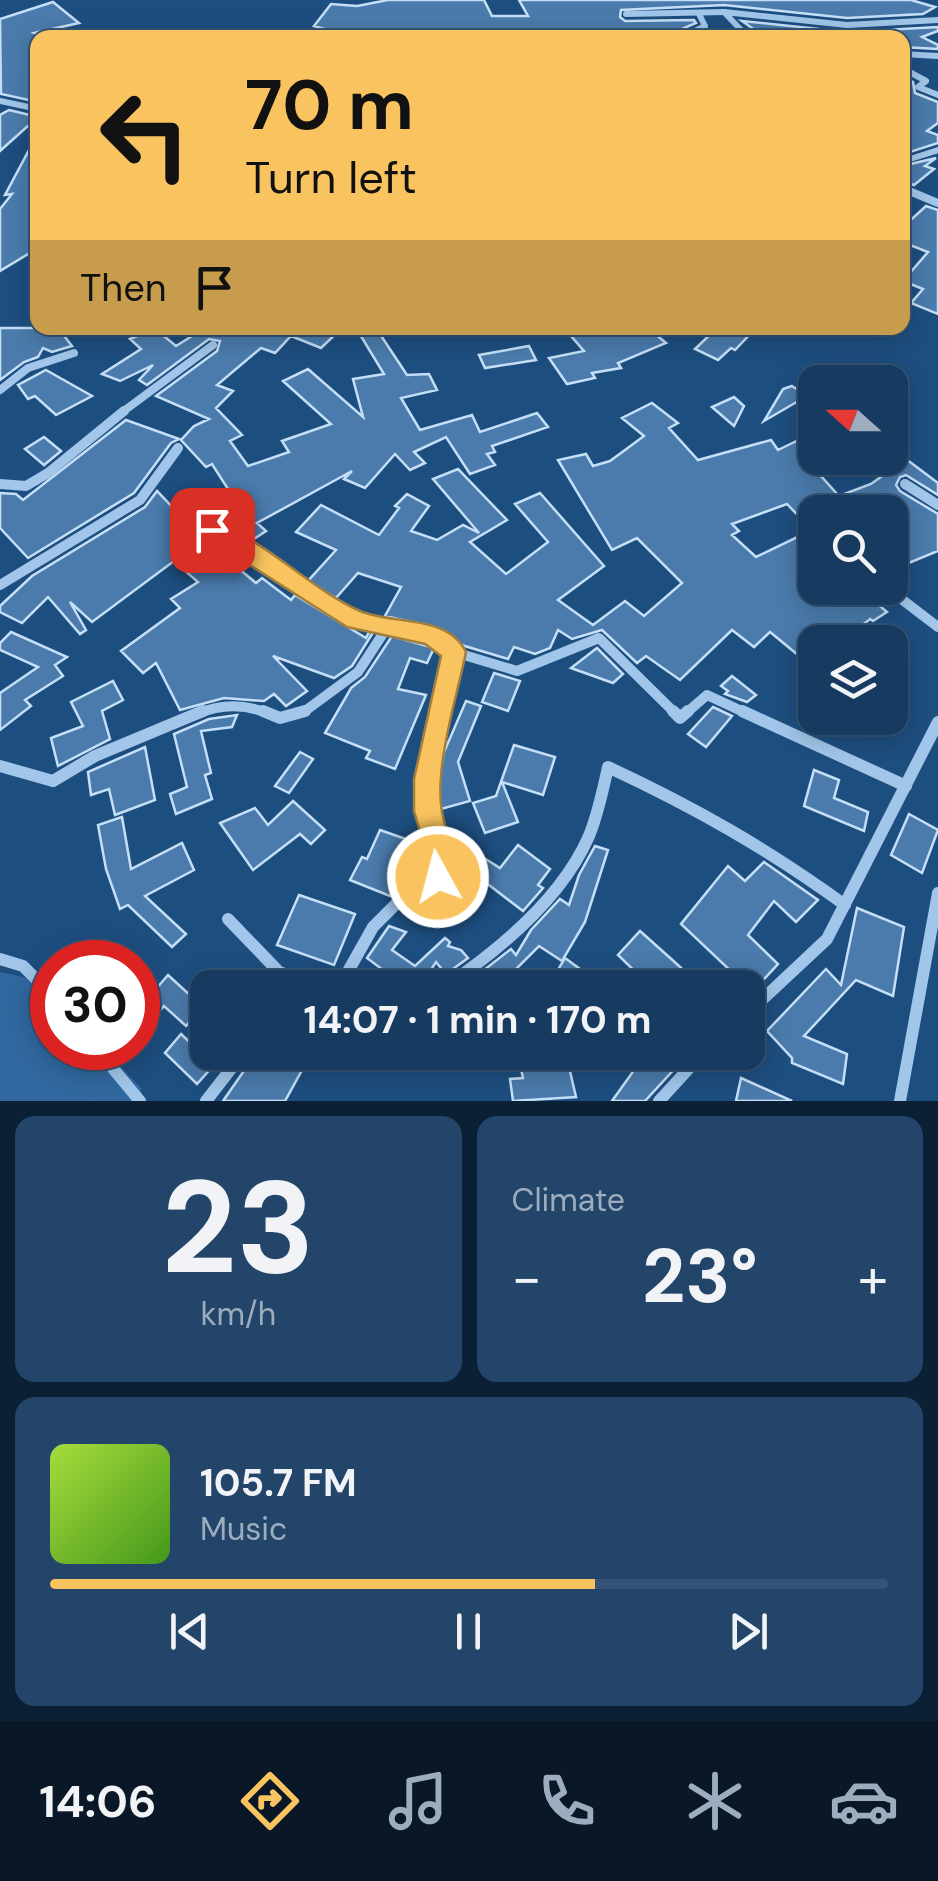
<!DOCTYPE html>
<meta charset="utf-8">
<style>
:root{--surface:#163a60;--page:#234569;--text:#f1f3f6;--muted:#9eadbd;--line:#355475;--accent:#f9c45f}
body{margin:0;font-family:"DM Sans",sans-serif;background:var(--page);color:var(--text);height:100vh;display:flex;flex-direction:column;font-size:38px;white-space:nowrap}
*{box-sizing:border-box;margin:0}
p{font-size:32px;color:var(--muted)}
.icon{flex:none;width:55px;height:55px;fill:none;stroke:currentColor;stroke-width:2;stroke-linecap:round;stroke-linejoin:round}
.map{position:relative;height:1101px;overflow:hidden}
.side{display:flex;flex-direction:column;gap:15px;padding:15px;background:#0c2035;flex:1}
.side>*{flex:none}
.guide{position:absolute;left:30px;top:30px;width:880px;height:305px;border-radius:20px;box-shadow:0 5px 25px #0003,0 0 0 2px var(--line);background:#f9c45f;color:#111;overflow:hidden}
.needle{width:65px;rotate:291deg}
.controls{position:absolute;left:798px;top:365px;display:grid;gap:20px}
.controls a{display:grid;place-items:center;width:110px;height:110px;border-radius:20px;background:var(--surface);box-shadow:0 5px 25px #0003,0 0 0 2px var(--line);font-size:50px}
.speed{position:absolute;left:30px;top:940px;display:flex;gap:20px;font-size:50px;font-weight:700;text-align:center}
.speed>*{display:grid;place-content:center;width:130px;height:130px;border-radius:50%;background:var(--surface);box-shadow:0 5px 25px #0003,0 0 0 2px var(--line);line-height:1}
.speed .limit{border:15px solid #d22;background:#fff;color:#111}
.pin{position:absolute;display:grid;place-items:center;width:85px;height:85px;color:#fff;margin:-42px;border-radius:20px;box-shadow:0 5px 15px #0006}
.me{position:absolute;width:110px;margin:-55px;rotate:353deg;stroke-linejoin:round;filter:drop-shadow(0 0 8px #0008)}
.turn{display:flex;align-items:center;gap:35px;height:210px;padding:0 50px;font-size:45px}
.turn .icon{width:130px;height:130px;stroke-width:2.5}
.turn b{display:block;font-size:70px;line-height:85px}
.then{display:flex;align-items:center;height:95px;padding:0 50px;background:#0003;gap:20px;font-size:38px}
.big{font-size:75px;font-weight:700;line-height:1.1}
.side .tile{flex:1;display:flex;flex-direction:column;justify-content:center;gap:15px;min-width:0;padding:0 35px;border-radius:20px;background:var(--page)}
.side .dial{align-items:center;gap:0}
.dial b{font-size:130px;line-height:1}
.song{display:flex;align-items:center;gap:30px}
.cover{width:120px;height:120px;border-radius:15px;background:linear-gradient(135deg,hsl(80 70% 55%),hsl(100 70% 35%))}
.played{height:10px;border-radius:5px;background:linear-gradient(90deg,var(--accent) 65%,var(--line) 65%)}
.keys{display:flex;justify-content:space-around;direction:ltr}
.heat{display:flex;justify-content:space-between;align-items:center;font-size:55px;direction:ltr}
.side .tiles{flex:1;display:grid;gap:15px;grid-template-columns:1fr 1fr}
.tile:last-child{grid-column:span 2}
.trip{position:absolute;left:190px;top:970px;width:575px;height:100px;border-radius:20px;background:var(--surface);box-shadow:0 5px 25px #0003,0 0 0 2px var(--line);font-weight:700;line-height:100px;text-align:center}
.tabs{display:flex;height:160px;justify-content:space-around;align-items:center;background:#091726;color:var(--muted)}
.tabs .icon{width:70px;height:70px}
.tabs .selected{color:var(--accent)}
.tabs b{font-size:45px;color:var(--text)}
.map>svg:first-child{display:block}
.green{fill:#30689f}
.building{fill:#4a7bac;stroke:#c5dff7;stroke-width:2.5;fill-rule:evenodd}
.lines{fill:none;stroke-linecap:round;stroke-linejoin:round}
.street-far3{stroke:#a1c6e9;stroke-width:6}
.street-far2{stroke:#a1c6e9;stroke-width:8}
.street-far1{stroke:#a1c6e9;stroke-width:10}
.street{stroke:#a1c6e9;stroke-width:12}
.route{fill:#f9c45f;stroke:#a27f3e;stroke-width:2.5}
</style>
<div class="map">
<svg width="938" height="1101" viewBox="0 0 938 1101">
<rect width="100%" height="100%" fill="#1d4e80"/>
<!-- green -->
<polygon class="green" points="0,972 42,981 52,993 52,1048 103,1048 142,1089 134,1101 0,1101"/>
<!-- building -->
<g class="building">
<polygon points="388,0 484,0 492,16 528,16 519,0 911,0 935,7 923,14 847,18 724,5 621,10 620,17 625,21 694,20 696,23 675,32 662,31 661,38 488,37 423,30 408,38 355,38 314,26 331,4 357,6"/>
<polygon points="53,2 79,23 34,33 38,35 38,66 31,67 38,79 38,102 1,94 0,19"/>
<polygon points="742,21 847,32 938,27 938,31 922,37 938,45 938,49 902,47 902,38 766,38"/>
<polygon points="902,76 913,82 915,93 938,102 938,123 927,131 938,135 938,143 907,153 902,151"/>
<polygon points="9,110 38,117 0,151 0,115"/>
<polygon points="38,133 38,248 0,271 0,209 12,194 5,195"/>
<polygon points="936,158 925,166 934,169 914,185 902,181 902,166"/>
<polygon points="926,206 938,210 938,314 911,303 923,289 903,281 928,252 902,242 902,228"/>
<polygon points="0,328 58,328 72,346 52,352 43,348 38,357 24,362 0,380"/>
<polygon points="114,328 154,328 176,346 205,328 342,328 321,348 291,336 275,353 261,348 217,385 233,391 216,408 242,435 230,441 248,466 289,452 282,441 331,424 283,381 308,369 363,417 353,379 384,374 356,328 376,328 407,375 429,374 437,390 401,398 420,430 472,415 480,432 537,413 548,427 492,446 495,452 487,454 495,465 470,474 446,437 414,452 425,463 410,470 395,454 365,488 344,479 352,471 257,523 266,531 248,543 217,523 207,523 205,535 233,553 226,558 256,583 262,578 291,600 295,595 366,638 370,630 374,631 352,666 334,678 273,656 307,691 286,706 274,694 264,701 224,698 180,710 156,663 143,673 121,651 180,608 171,599 198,582 174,561 92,622 70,602 86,630 80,634 48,597 22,623 0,612 0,606 32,576 145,507 157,491 179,514 228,489 212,464 206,467 181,440 194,426 209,419 156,396 217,351 220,341 209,339 147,385 139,380 153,365 120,381 102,374 141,349 130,339 135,337"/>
<polygon points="564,328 648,328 666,343 618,363 621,368 592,373 595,378 567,384 549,358 584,351"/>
<polygon points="717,328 756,328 735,350 731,348 718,360 695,349"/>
<polygon points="529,346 536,360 485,368 479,355"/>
<polygon points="46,370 92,396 56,415 35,396 28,399 18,385"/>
<polygon points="792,386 807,396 764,421 783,389"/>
<polygon points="734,397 744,406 734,426 712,407"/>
<path d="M652 403 678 423 669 428 698 460 771 440 778 450 815 432V463L811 465 839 496 871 484 892 469 887 466 902 456 938 483V495L906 475 900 477 896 485 900 491 938 514V551L899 567 890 560V504L869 512H815V588H891L876 603 887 612 873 621 870 619 841 642H815V669L770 632 754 647 732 630 680 680 646 656 637 663 602 630 572 639 558 630 550 648 535 654 514 647 508 659 458 644 434 627 385 616 401 587 358 573 336 598 307 582 336 550 296 532 321 505 379 535 399 508 395 506 407 494 429 506 411 531 437 540 463 525 479 533 433 479 458 469 507 520 470 542 506 574 548 542 515 504 540 493 604 566 558 600 593 625 625 601 644 616 682 583 637 538 612 550 558 460 586 454 593 466 610 461 644 436 622 418ZM787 504 812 530 756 557 732 535 739 531 732 524Z"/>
<polygon points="126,420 179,439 171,443 134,493 28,558 0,528 0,493 16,494 23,500"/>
<polygon points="44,437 61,451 44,465 25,449"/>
<polygon points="11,632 67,657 55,665 63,676 25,700 31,706 0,730 0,693 38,667 0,650 0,643"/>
<polygon points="392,636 434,648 427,663 410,658 398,689 426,695 395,769 366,758 370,751 325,733 351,688 365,677"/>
<polygon points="597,648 623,674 613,683 571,668"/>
<polygon points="494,673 520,681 508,711 482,702"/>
<polygon points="732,676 756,695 747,702 725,694 728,691 721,686"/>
<polygon points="113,681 123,700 102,711 110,739 58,766 51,738 83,726 71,702"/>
<polygon points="466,701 481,706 458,762 470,801 441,809 438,784 444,752"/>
<polygon points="713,707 732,716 706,747 688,734"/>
<polygon points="237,715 232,727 201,731 211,773 205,775 212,799 176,814 170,794 187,787 174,734 209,719"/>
<polygon points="514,745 555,757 543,795 502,782 518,822 485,833 473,803 496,796"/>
<polygon points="145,747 155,800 115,815 109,789 91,795 88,772"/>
<polygon points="300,752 313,759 289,793 275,786"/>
<polygon points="814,770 839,780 834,798 868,812 864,831 804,806"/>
<polygon points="293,801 325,830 311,844 300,834 253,870 220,823 255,808 268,825"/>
<polygon points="909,814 938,830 922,873 891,855"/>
<polygon points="122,817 131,869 182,843 194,870 145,896 186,934 172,947 128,905 120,909 106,869 98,825"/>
<polygon points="380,830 420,844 405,881 390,896 350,880 362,857 367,859"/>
<polygon points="518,845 550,869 538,885 543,888 523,911 485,882 454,922 428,905 468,848 500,868"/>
<polygon points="595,846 608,850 585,922 562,961 539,946 516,969 536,988 461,988 511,949 516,955 531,930 560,899 569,905 579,875"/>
<polygon points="764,862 818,900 796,922 774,901 748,935 778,964 756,988 721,988 734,974 681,924 728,866 745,881"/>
<polygon points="299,895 355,914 334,965 277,945"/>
<polygon points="857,908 904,927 893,996 856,980 804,1036 847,1054 843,1084 792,1063 792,1058 767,1031 826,969 841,985"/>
<polygon points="389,926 406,932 392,950 415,966 445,938 450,942 448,946 461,950 468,958 446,974 436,962 419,988 407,988 367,958"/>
<polygon points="640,931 678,965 702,988 652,988 618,955"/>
<polygon points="565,958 606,988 547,988"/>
<polygon points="168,975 203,1007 186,1026 164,1006 138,1036 138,1010"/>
<polygon points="181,1034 214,1065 197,1084 165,1053"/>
<polygon points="257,1052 312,1052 285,1101 223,1101"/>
<polygon points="532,1052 560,1052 564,1068 569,1067 576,1097 513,1101 510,1079 523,1078 518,1056"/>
<polygon points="647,1052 668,1052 679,1064 645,1101 612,1101"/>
<polygon points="741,1078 792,1101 736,1101"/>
</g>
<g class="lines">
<!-- street-far3 -->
<g class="street-far3">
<polyline points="626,14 724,12"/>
<polyline points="681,38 705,26 699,14"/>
<polyline points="759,38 741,30 724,12 847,25 938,20"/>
<polyline points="902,54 938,56"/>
<polyline points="902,68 926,81 918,87 938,95"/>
<polyline points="0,101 38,109"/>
<polyline points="902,158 907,160 938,150"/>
</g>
<!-- street-far2 -->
<g class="street-far2">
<polyline points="902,188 938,203"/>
<polyline points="0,390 28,368 74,353"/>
<polyline points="121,413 213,345"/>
</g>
<!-- street-far1 -->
<g class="street-far1">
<polyline points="0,484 26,486 48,473 124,411"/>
<polyline points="905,484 938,505"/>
<path d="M212 530C269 563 323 614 388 626L358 672 305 711 296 714"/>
<polyline points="890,569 900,584 900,598 938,627"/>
<polyline points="0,585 140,500 178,448"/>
<polyline points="388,626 431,635 454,652 441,714"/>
<polyline points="454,652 517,671 599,638 676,714"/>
<path d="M197 714C221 704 246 704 269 714"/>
<polyline points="685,714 707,695 748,714"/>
</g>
<!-- street -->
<g class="street">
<polyline points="263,711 280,718 305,711"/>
<polyline points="673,711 680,718 688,711"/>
<polyline points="742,711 906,786"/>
<polyline points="0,766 53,781 95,756 203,711"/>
<polyline points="228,919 279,972 317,986 346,975 373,927 411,889 439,877 428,784 442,711"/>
<polyline points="0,959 23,966 52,995"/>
<path d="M443 988C498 951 562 898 589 836 598 814 603 790 608 767 696 808 766 848 845 905"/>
<polyline points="748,1013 827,939 938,722"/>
<polyline points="96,1048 140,1101"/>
<polyline points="206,1101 244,1052"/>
<polyline points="659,1101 704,1052"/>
<polyline points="900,1101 938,893"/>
</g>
</g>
<!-- route -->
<path class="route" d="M212 522C264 538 310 589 360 611 393 625 448 614 466 652 457 697 434 767 442 812 447 839 460 860 449 887L438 891 428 887 424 877 425 849 414 811V779L441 656 425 644 347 627 204 536 201 530 204 524Z"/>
</svg>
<div class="controls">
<a><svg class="needle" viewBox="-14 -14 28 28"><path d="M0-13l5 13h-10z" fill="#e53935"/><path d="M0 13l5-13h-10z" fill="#9eadbd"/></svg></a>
<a><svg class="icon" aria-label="search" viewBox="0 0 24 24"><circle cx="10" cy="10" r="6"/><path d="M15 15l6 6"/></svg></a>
<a><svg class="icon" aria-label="layers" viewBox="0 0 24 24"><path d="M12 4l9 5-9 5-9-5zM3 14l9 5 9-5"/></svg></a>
</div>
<div class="speed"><div class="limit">30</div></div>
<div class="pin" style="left:212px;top:530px;background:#d93025"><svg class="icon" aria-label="arrive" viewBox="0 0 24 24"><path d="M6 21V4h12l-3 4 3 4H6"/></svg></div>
<svg class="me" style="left:438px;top:877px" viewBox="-20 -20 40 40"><circle r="17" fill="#f9c45f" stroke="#fff" stroke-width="3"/><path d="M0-11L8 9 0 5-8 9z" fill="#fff"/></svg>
<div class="trip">14:07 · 1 min · 170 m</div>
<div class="guide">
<div class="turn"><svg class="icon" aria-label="left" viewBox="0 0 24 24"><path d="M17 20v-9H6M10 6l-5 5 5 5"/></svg><div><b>70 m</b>Turn left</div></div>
<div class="then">Then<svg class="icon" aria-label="arrive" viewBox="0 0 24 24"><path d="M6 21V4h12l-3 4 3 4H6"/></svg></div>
</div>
</div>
<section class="side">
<div class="tiles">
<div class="tile dial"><b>23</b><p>km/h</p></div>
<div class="tile"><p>Climate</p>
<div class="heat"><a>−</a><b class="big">23°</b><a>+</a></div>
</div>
<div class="tile">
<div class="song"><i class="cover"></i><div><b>105.7 FM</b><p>Music</p></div></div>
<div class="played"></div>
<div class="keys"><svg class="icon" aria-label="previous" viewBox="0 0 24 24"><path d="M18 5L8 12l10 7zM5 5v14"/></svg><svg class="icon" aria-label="pause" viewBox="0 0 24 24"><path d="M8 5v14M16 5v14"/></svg><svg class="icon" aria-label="next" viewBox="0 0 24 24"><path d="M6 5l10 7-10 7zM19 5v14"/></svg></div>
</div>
</div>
</section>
<nav class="tabs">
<b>14:06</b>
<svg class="icon selected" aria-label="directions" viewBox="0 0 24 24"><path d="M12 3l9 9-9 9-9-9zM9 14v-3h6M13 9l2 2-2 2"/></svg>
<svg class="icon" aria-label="music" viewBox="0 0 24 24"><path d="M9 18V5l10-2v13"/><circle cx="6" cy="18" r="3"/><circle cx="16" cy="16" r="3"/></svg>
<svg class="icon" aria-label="phone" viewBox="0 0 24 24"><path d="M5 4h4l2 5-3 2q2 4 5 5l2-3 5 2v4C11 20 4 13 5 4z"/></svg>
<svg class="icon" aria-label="climate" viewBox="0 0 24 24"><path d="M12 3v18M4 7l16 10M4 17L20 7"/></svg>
<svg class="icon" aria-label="car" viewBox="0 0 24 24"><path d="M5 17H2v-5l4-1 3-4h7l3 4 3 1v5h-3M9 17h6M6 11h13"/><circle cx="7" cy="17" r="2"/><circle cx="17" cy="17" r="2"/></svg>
</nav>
